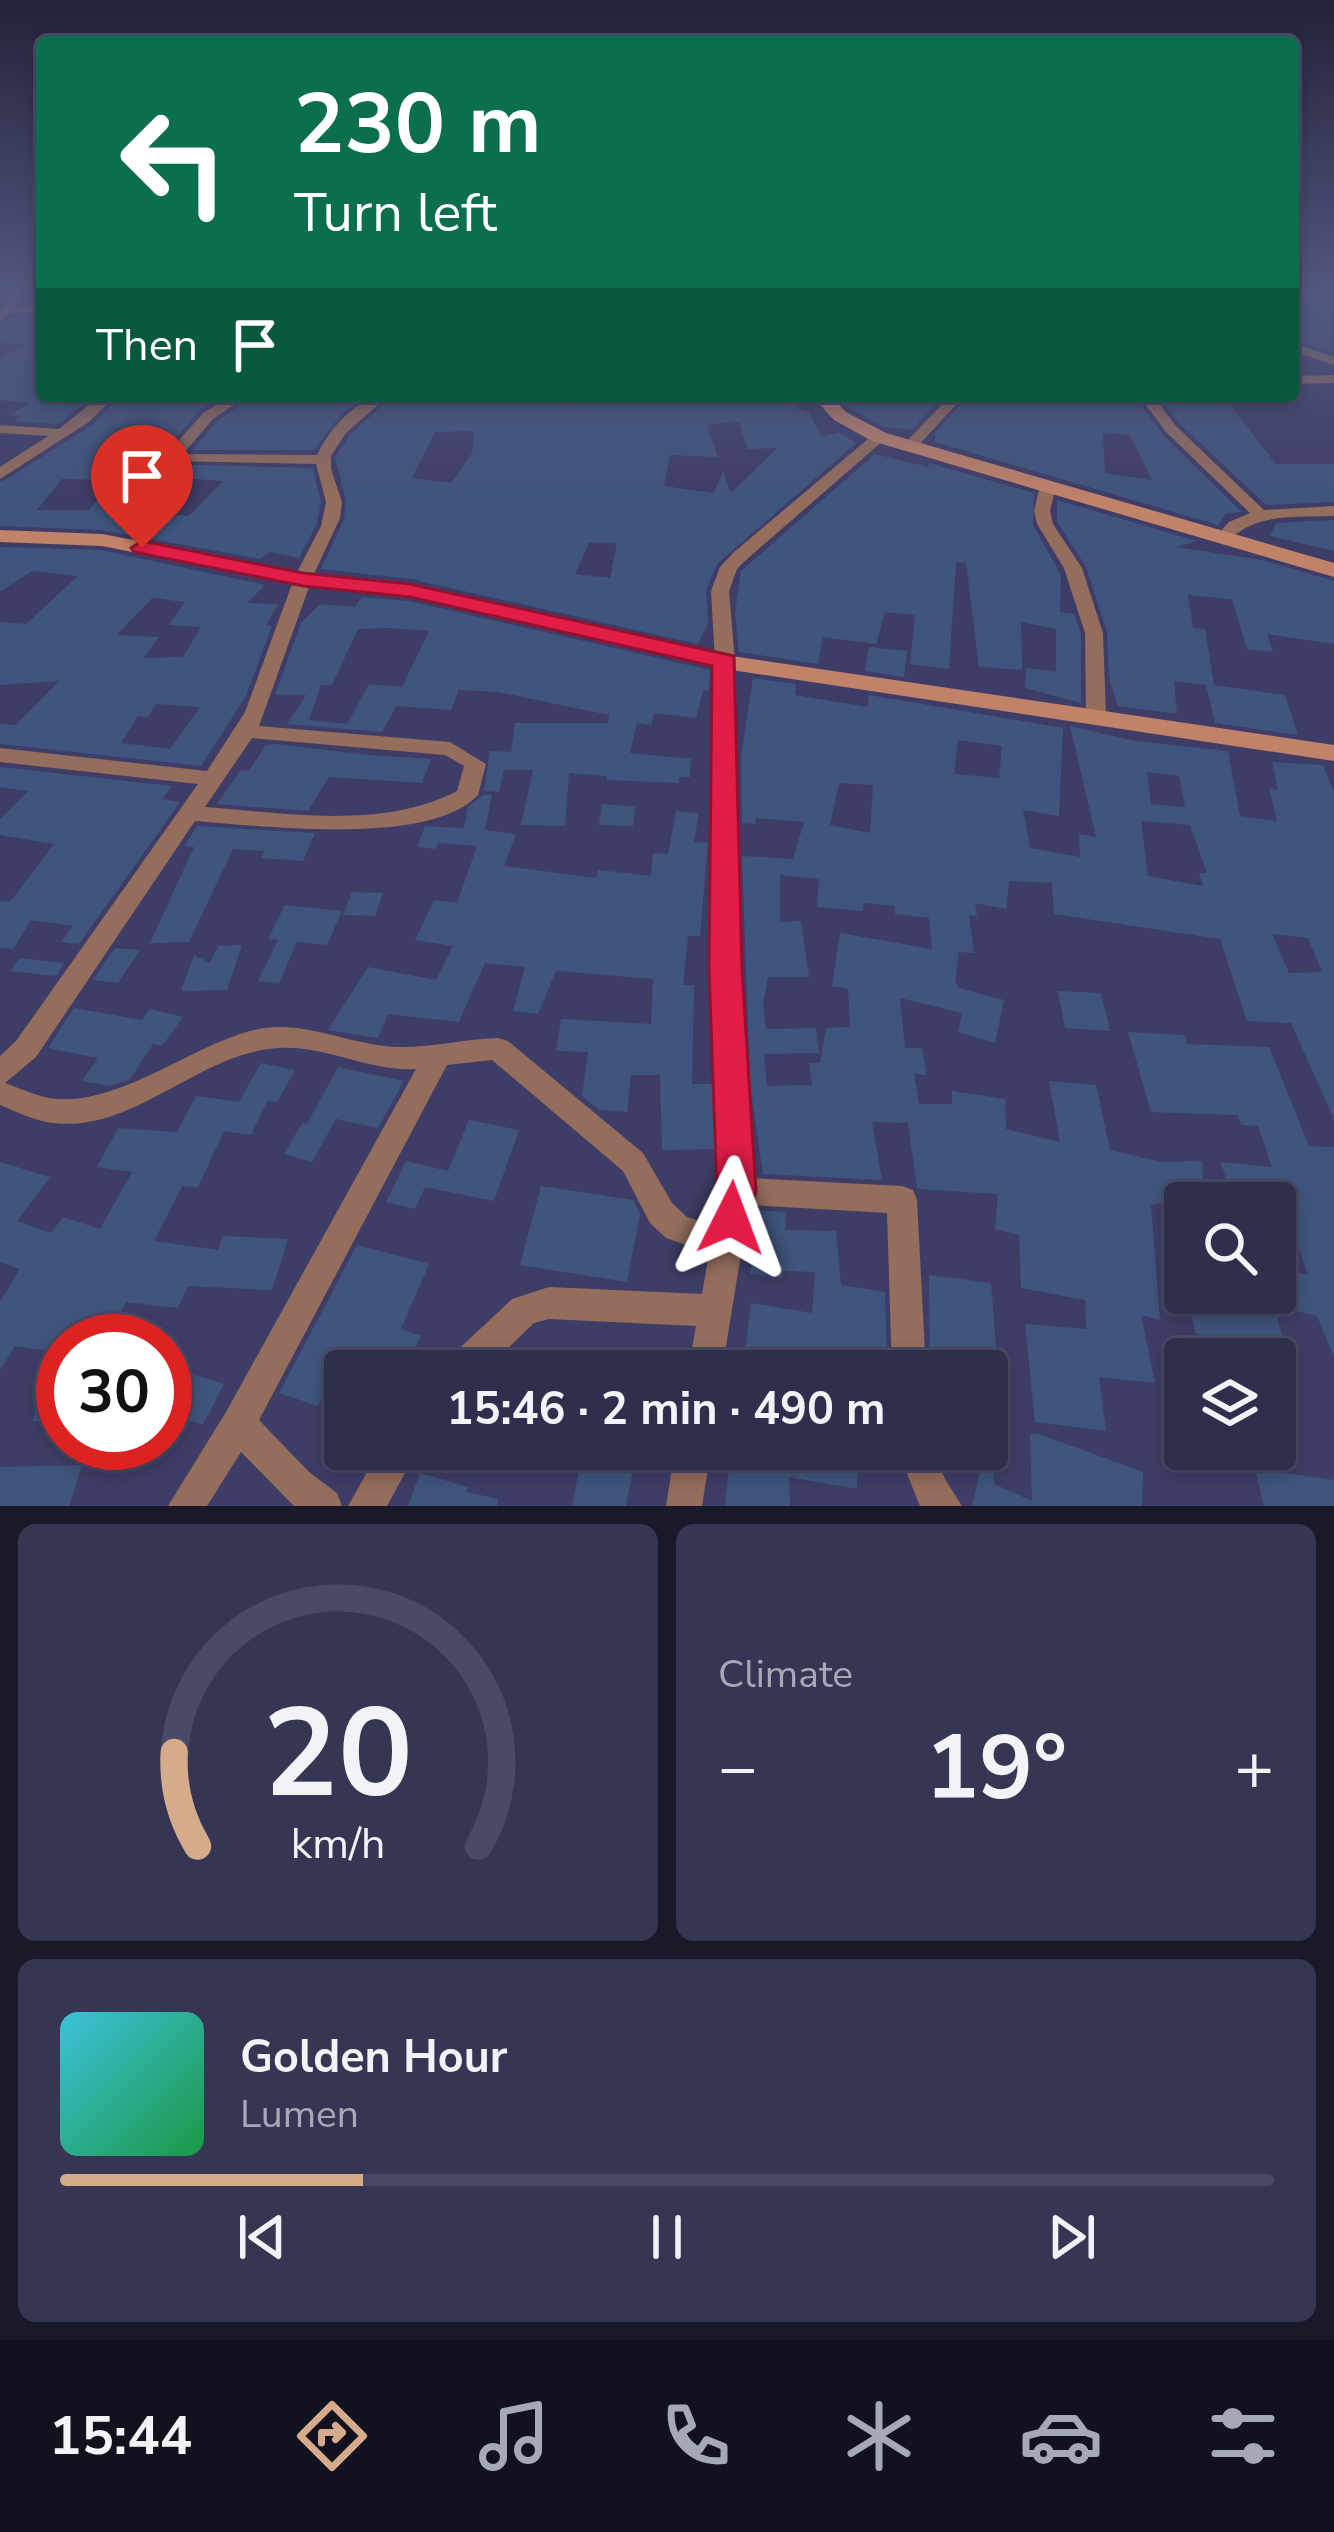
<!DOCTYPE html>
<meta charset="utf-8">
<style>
:root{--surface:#2e2e4d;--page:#363654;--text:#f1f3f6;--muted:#a7a8b6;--line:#494a65;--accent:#d6ab8b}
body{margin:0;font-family:"Nunito Sans",sans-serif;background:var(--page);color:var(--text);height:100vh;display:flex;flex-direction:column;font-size:45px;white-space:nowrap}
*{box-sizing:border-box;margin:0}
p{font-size:39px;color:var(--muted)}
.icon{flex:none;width:66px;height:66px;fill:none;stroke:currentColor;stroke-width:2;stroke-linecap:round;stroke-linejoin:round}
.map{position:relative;height:1506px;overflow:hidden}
.panel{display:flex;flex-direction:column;gap:18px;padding:18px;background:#19192a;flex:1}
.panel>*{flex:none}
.guide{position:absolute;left:36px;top:36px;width:1263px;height:366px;border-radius:12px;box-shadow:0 6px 18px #0003,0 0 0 3px var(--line);background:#0b6e4f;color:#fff;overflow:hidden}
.tools{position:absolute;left:1164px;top:1182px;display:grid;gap:24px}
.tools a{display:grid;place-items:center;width:132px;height:132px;border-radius:12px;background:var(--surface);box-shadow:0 6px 18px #0003,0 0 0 3px var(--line);font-size:60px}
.speed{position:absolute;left:36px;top:1314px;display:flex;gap:24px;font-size:60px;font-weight:700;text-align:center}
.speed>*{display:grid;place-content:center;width:156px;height:156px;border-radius:50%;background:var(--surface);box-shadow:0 6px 18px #0003,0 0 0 3px var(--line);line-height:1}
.speed .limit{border:18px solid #d22;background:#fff;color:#111}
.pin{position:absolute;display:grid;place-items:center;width:102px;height:102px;color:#fff;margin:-123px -51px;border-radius:50% 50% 50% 0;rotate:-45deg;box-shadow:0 0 12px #0007}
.pin .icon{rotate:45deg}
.me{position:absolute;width:132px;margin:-66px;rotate:3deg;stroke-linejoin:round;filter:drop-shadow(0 0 9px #0008)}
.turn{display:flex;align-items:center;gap:42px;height:252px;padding:0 60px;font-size:54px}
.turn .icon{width:156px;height:156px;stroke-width:2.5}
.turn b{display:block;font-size:84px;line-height:102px}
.then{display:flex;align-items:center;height:114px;padding:0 60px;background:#0003;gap:24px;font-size:45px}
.big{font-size:90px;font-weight:700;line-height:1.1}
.panel .tile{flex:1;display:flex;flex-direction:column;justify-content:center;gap:18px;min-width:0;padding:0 42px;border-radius:18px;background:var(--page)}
.panel .dial{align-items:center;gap:0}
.dial svg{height:312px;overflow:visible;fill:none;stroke:var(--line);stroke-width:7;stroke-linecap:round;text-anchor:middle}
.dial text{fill:var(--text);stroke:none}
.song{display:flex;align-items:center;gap:36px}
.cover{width:144px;height:144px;border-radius:18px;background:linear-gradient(135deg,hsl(190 70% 55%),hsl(140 70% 35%))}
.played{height:12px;border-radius:6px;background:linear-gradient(90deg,var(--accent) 25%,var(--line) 25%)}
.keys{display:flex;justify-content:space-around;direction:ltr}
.heat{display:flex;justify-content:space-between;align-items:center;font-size:66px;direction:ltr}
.panel .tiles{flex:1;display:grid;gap:18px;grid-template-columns:1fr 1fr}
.tile:last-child{grid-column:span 2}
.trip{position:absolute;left:324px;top:1350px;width:684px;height:120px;border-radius:12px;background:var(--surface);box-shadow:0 6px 18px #0003,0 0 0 3px var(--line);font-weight:700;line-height:120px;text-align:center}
.tabs{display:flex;height:192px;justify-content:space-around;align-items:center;background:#12121f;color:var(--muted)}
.tabs .icon{width:84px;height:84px}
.tabs .on{color:var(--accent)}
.tabs b{font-size:54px;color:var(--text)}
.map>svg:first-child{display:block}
.building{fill:#40557d;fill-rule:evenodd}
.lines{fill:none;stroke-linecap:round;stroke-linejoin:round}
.street{fill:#946d5c;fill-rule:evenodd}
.secondary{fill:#c08269;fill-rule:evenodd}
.route{fill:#e11d48;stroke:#92132f;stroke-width:3}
</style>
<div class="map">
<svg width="1334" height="1506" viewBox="0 0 1334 1506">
<rect width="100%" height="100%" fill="#3e3d67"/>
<!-- building -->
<g class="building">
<polygon points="1293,289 1329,291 1334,300 1331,351 1293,339"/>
<polygon points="42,316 42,396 93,396 58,424 14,421 22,416 10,415 29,403 0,400 0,359 24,345 0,342 0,326 11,317"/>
<path d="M222 396 200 410 163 452V464L313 468 321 502 317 524 299 558 270 552 260 559 102 530 0 526V483L91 426 118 398ZM162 477 181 478 223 481 189 516 126 513 150 481ZM62 479 113 480 89 510H37Z"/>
<polygon points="253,396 321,404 328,396 368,396 342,413 314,450 193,450 216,422"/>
<path d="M392 396H524L571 406V396H600V401L654 400 653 396H797V408L809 413 822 437 839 432 856 443 717 564 706 591 708 623 698 644 411 579 321 569 344 519 346 501 335 457 349 436ZM739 421 748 449 777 448 731 493 723 471 714 493 664 486 670 455 718 457 707 425ZM474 431 472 453 451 483 412 478 435 432ZM589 543H617L610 578 575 574Z"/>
<polygon points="838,396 944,396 911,430 884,427 849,408"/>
<path d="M968 396H1135L1163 435 1242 512 1226 514 1218 525 935 442V433ZM1103 433 1130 435 1152 480 1105 473Z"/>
<polygon points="1159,396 1223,396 1276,464 1334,464 1334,502 1266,505 1179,423"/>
<polygon points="875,454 928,467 929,463 1034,493 1033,525 1061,575 1060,612 1074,614 1081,634 1081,703 1025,688 1026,668 1056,672 1056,629 1021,622 1022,670 979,667 966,562 956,563 949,669 910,664 915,615 885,612 876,644 823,637 818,664 739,652 735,613 741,571"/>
<polygon points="1057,500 1197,541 1175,547 1262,560 1334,581 1334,644 1267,634 1273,652 1247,649 1232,599 1188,595 1193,628 1205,629 1214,685 1285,695 1298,735 1215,723 1206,685 1174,681 1177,714 1118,706 1109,678 1107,632 1086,567 1057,522"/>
<polygon points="1334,520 1334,551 1270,536 1276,523"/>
<path d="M0 547 101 550 265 585 247 603 278 604 266 626H272L246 696 201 766 0 744V724L16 725 59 681 0 685V622L26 624 78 576 32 571 0 592ZM152 598 185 602 169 625 201 627 183 657 144 658 159 637 117 635ZM156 704 200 707 170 749 121 743 138 716 148 717Z"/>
<path d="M362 597 409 601 710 670 709 691 703 690 696 718 654 713 651 725 637 723 630 753 691 759 690 777H679V783L607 780V776L569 773 565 826 521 825 533 770H504L499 792 484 791 490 751 511 752 515 723H608L609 715 498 692 459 690 451 710 396 706 382 732 287 724 306 695H275L301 623 320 604 355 607ZM390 628 429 631 402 687 369 684 347 724 309 720 321 685H332L358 629Z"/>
<polygon points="869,647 907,651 904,677 865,671"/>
<path d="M753 678 796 684 795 695 868 707 869 695 1063 728 1059 816 1023 810 1030 848 1080 857 1079 834 1096 837 1070 726 1135 741 1228 751 1240 816 1277 821 1269 788 1278 790 1272 762 1323 765 1334 792V1119L1291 1023 1247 1021 1220 939 1054 914 1052 883 1009 881 1006 909 975 903 977 916 969 915 974 953 959 952 955 982 959 988 1004 1000 995 1043 958 1032 962 1013 900 998 905 1048H922L927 1075 914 1074 919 1104H952V1091L1005 1099 1006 1129 1060 1142 1049 1081 1096 1085 1110 1150 1162 1162 1202 1161 1205 1203H1185V1225L1168 1221 1163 1202 1151 1205 1160 1320 1141 1315 1155 1383 1099 1377 1106 1431 1035 1422 1025 1324 1086 1329 1085 1300 1021 1288 1019 1235 995 1229 998 1194 917 1189 908 1123 872 1122 882 1180 763 1174 750 1085 742 856 793 859 804 822 756 818 755 824 742 823 741 756ZM958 740 1002 746 999 778 954 774ZM1147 772 1179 776 1185 807 1151 804ZM839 783 873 785 870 833 830 825ZM1141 821 1190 825 1207 873H1199L1203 886 1148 876ZM780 875 819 879 817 907 863 911 864 903 895 906V914L929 918 932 949 840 933 832 986 848 989 850 1027 826 1028 820 1063H809L812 1085 767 1086 764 1054 819 1053 816 1028 766 1029 763 1004 768 977H809L801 921 780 922ZM1272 934 1308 938 1322 972 1289 973Z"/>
<polygon points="274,744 370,755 431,759 422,783 329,777 308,811 217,804 241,770 249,771 265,746"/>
<polygon points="0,767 172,786 162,799 180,802 79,944 61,942 73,926 31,920 13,949 0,948 0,901 10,902 54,844 0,835 0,819 28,791 0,787"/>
<polygon points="483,795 492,795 485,830 516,834 504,866 596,878 598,870 651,876 653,853 668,854 676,811 699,813 694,842 708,843 700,936 688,936 683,985 694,985 692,1084 713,1084 715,1149 662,1150 660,1075 631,1075 627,1112 599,1110 582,1096 588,1052 556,1051 561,1019 651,1024 653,979 556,971 538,1014 513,1011 525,967 485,963 459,1022 388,1014 378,1038 328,1030 368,967 436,980 453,946 415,940 434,900 457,903 477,846 438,843 436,849 417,847 425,826 464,828 468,807"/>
<polygon points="602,804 635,807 633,826 599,825"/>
<polygon points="197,826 315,833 303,861 261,858 265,851 233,849 189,942 150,943 194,847 184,846"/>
<polygon points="352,892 383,893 375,916 343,915"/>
<polygon points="285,905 342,911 327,945 297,942 279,983 258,981 278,940 268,939"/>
<polygon points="242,945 227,990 181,991 194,955 210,963 218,946"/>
<polygon points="115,948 140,950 118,983 93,980"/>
<polygon points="20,958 64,963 63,966 56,976 10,971"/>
<polygon points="1058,991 1101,993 1110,1031 1065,1028"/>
<polygon points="74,1008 142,1020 150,1009 183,1017 162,1046 153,1044 130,1079 110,1086 82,1081 98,1058 48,1048"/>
<polygon points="1128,1032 1184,1035 1187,1044 1269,1047 1309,1146 1334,1147 1334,1357 1317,1316 1273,1305 1284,1341 1196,1334 1186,1293 1289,1293 1286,1270 1308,1275 1288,1216 1275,1215 1275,1203 1233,1203 1221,1162 1272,1167 1258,1126 1241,1125 1238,1115 1151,1112"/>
<polygon points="261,1063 295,1070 277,1102 268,1100 251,1135 224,1131 198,1187 182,1186 154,1241 218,1250 223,1236 288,1239 272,1290 188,1286 178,1308 126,1302 112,1331 96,1329 90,1341 63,1341 63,1423 32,1421 62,1353 15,1346 0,1370 0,1302 20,1269 0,1262 0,1162 50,1177 17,1221 51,1233 63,1217 100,1229 132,1172 97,1167 118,1128 177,1132 196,1096 239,1102"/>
<polygon points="338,1067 404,1081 378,1128 336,1119 312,1162 284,1154 302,1123 307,1124"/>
<polygon points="469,1120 519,1130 494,1201 425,1187 415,1209 386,1202 406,1161 448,1171"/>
<polygon points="541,1186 633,1200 640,1214 627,1282 520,1265"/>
<polygon points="755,1210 786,1212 785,1230 836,1231 841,1285 885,1292 887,1370 860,1365 859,1371 802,1371 744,1361 751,1303 812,1313 815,1272 783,1271 782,1278 750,1274"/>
<polygon points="357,1245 429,1264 401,1329 421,1336 405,1371 345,1371 345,1390 329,1384 318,1406 279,1393"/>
<polygon points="929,1275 991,1283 998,1371 930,1371"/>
<polygon points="165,1366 224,1384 203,1425 165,1412"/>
<polygon points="1036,1433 1143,1472 1142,1506 972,1506 980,1471 943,1462 938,1449 987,1449 988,1437 995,1438 994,1484 1032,1501 1030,1434"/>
<polygon points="583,1449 637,1449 626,1506 572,1506"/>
<polygon points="731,1449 858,1449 857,1489 789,1477 790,1506 725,1506"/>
<polygon points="82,1465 69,1506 0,1506 0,1467"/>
<polygon points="1255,1469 1334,1480 1334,1506 1264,1506"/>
<polygon points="420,1473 468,1487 466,1492 498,1499 497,1506 408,1506"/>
</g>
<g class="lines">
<!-- street -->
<g class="street">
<polygon points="15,289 26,289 14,306 42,306 42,312 9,313 0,322 0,310"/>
<polygon points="1293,343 1334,357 1334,365 1293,351"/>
<polygon points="1334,375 1334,383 1293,384 1293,376"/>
<polygon points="100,396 115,396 89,422 0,479 0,467 48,436 0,433 0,425 59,429"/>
<path d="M231 396H247L213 419 183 454 317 455C329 429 357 396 388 396L346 433 331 456V469L342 502 340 518 313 576 259 726 450 742 486 764 478 795C430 847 262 826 195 821L36 1057 5 1083C19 1088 34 1095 49 1098 114 1109 187 1048 250 1031 301 1017 346 1045 396 1047 430 1048 464 1039 498 1038L508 1041 643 1153 672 1203 687 1217 715 1226 721 1191 713 969 715 662 711 591 720 567 734 552 874 434H884V440L746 560 737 569 729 591 735 662 739 969 750 1178 902 1186 913 1190 917 1200 926 1371H892L887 1213 749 1205 722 1371H688L696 1326 549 1319 534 1323 484 1371H443L448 1359 512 1299 549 1287 702 1294 709 1253 666 1238 650 1223 623 1171 492 1060 447 1065 259 1420 309 1472 337 1493 342 1506H294L241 1452 207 1506H168L226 1412 416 1069C369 1072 326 1045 279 1048 199 1052 135 1133 53 1123 35 1121 17 1112 0 1105V1056L16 1041 198 784 0 762V748L207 771 245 712 295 576 321 526 326 502 316 464 166 461V455L203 413ZM252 738 445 755 464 766 457 791C383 830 286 813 205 807Z"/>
<polygon points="950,396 964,396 915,449 905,449 905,443"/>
<path d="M1139 396H1153L1176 426 1264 510 1334 506V516C1296 518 1260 512 1230 539H1218L1216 536 1229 522 1250 513 1166 432Z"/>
<polygon points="1048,481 1056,486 1050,511 1053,524 1082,568 1103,633 1106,717 1096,723 1086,717 1085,633 1064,568 1037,524 1034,511 1040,486"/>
<polygon points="380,1449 418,1449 387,1506 348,1506"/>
<polygon points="675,1449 711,1449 702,1506 666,1506"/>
<polygon points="897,1449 933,1449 945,1479 962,1506 920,1506"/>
</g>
<!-- secondary -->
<g class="secondary">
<polygon points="812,396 831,396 846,412 886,433 1334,563 1334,577 872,441 834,420"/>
<polygon points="0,530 102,534 303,572 410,583 725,655 1334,745 1334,761 725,669 410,597 303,586 102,546 0,542"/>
</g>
</g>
<!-- sky -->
<linearGradient id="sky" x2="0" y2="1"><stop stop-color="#222239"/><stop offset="0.58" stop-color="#52577f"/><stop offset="1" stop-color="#52577f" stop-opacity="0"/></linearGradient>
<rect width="1334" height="500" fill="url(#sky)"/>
<!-- route -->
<polygon class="route" points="142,541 303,573 410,584 734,656 742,969 756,1191 745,1231 731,1236 717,1231 711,1218 717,1191 709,969 712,666 410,597 303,586 134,552 131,548"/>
</svg>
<div class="tools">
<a><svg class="icon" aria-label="search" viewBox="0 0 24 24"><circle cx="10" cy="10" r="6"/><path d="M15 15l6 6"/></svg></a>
<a><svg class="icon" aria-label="layers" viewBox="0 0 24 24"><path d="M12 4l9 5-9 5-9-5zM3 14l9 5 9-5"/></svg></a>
</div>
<div class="speed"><div class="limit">30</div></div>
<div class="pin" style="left:142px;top:548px;background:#d93025"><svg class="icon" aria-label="arrive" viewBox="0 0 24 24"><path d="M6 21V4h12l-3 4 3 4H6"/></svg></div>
<svg class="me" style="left:731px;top:1218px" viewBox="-20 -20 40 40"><path d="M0-17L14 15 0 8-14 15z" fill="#e11d48" stroke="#fff" stroke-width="4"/></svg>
<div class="trip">15:46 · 2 min · 490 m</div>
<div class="guide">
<div class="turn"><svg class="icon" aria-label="left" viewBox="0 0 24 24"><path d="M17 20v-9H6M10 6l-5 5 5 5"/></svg><div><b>230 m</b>Turn left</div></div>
<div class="then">Then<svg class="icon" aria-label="arrive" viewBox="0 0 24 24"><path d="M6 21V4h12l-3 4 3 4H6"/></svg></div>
</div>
</div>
<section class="panel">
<div class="tiles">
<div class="tile dial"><svg viewBox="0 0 100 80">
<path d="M14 69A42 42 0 1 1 86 69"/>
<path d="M14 69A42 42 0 0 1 8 45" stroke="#d6ab8b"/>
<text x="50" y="56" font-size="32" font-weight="700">20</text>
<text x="50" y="72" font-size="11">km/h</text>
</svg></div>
<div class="tile"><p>Climate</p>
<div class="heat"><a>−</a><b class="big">19°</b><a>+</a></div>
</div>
<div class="tile">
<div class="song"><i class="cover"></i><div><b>Golden Hour</b><p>Lumen</p></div></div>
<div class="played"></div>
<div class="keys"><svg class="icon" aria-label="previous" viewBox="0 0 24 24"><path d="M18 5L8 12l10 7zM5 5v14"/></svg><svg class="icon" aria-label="pause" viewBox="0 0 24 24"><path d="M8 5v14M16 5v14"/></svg><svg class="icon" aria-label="next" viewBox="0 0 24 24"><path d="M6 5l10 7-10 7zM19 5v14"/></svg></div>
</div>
</div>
</section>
<nav class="tabs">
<b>15:44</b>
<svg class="icon on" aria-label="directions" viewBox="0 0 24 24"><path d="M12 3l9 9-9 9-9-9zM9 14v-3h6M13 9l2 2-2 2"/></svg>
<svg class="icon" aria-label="music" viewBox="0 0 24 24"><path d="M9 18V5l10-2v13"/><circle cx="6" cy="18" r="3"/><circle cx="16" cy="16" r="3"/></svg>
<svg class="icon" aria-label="phone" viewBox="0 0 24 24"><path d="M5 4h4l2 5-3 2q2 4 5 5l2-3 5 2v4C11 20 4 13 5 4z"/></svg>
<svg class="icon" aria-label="climate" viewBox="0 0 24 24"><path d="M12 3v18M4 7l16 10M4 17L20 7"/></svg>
<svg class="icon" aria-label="car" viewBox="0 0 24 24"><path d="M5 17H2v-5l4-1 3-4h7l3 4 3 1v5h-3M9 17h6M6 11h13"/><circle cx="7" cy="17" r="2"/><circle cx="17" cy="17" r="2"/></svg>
<svg class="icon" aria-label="filters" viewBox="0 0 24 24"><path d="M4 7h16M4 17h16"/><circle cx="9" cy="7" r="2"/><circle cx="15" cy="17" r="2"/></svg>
</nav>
